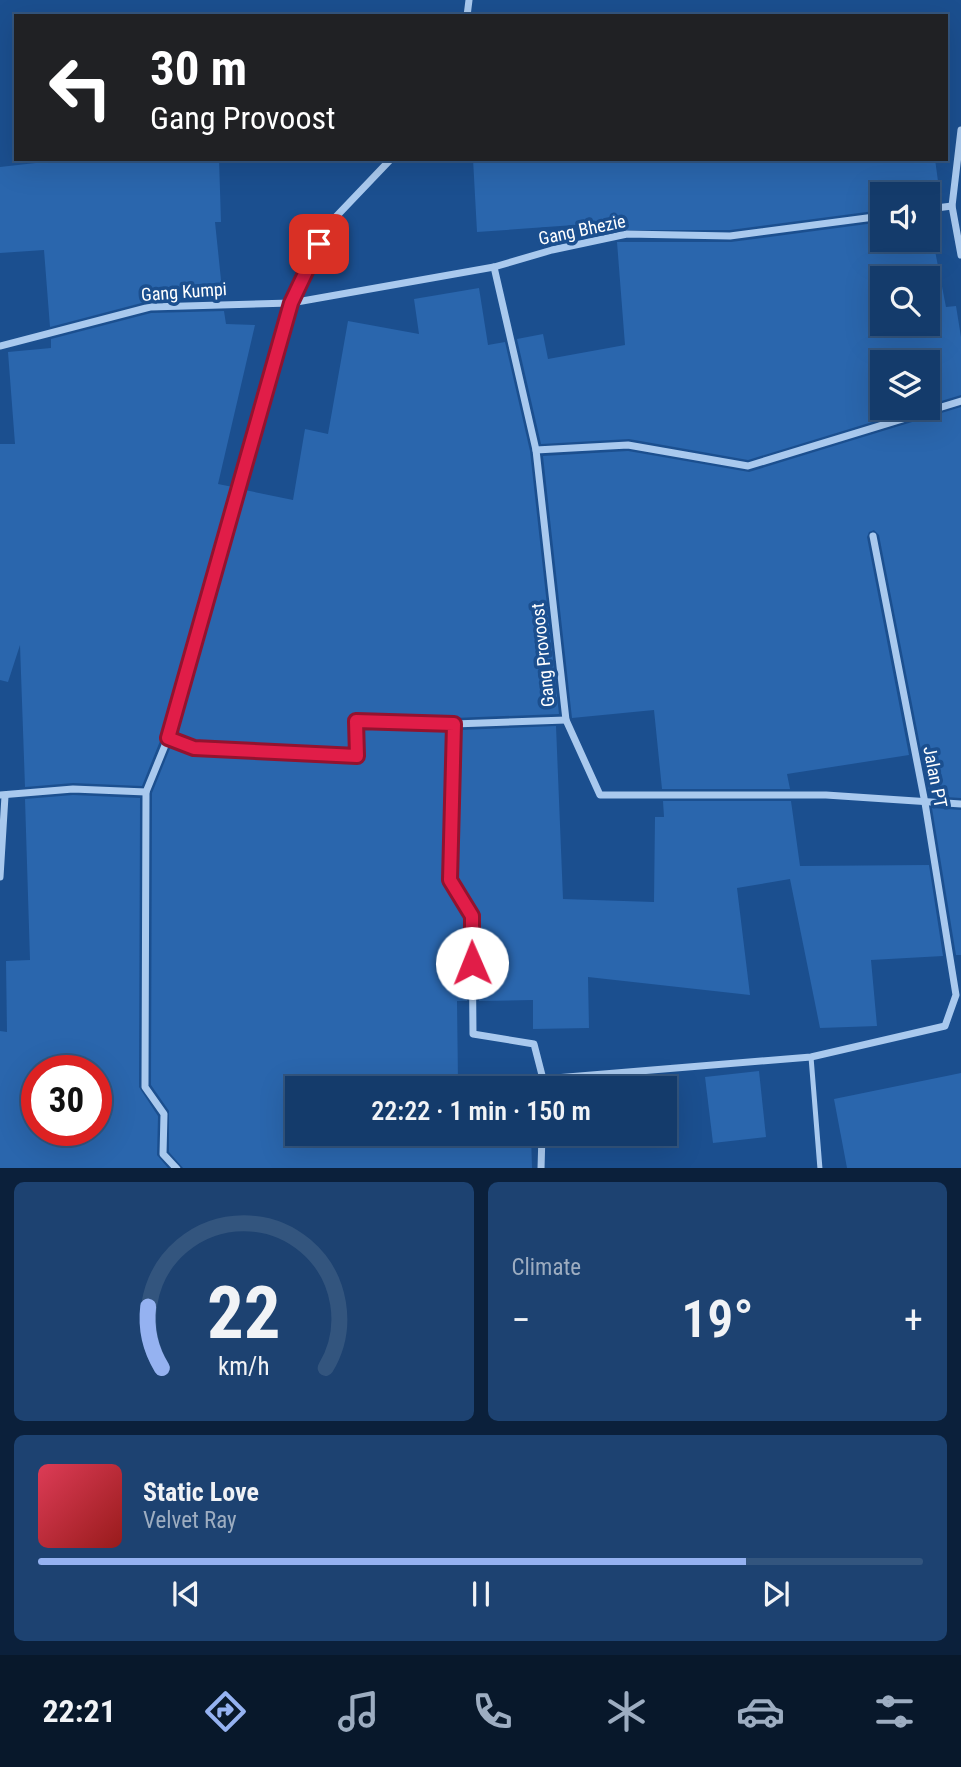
<!DOCTYPE html>
<meta charset="utf-8">
<style>
:root{--surface:#143b6b;--page:#1d4271;--text:#f1f3f6;--muted:#9dadc1;--line:#33557e;--accent:#95b2f1}
body{margin:0;font-family:"Roboto Condensed",sans-serif;background:var(--page);color:var(--text);height:100vh;display:flex;flex-direction:column;font-size:26px;white-space:nowrap}
*{box-sizing:border-box;margin:0}
p{font-size:23px;color:var(--muted)}
.icon{flex:none;width:38px;height:38px;fill:none;stroke:currentColor;stroke-width:2;stroke-linecap:round;stroke-linejoin:round}
.map{position:relative;height:1168px;overflow:hidden}
.side{display:flex;flex-direction:column;gap:14px;padding:14px;background:#0b203b;flex:1}
.side>*{flex:none}
.hud{position:absolute;left:14px;top:14px;width:934px;height:147px;border-radius:0px;box-shadow:0 7px 28px #0002,0 0 0 2px var(--line);background:#202124;color:#fff;overflow:hidden}
.buttons{position:absolute;left:870px;top:182px;display:grid;gap:14px}
.buttons a{display:grid;place-items:center;width:70px;height:70px;border-radius:0px;background:var(--surface);box-shadow:0 7px 28px #0002,0 0 0 2px var(--line);font-size:35px}
.speed{position:absolute;left:21px;top:1055px;display:flex;gap:14px;font-size:35px;font-weight:700;text-align:center}
.speed>*{display:grid;place-content:center;width:91px;height:91px;border-radius:50%;background:var(--surface);box-shadow:0 7px 28px #0002,0 0 0 2px var(--line);line-height:1}
.speed .limit{border:10px solid #d22;background:#fff;color:#111}
.pin{position:absolute;display:grid;place-items:center;width:60px;height:60px;color:#fff;margin:-30px;border-radius:14px;box-shadow:0 4px 10px #0006}
.me{position:absolute;width:77px;margin:-38px;rotate:359deg;stroke-linejoin:round;filter:drop-shadow(0 0 5px #0008)}
.turn{display:flex;align-items:center;gap:24px;height:147px;padding:0 21px;font-size:32px}
.turn .icon{width:91px;height:91px;stroke-width:2.5}
.turn b{display:block;font-size:49px;line-height:60px}
.big{font-size:52px;font-weight:600;line-height:1.1}
.side .tile{flex:1;display:flex;flex-direction:column;justify-content:center;gap:10px;min-width:0;padding:0 24px;border-radius:10px;background:var(--page)}
.side .dial{align-items:center;gap:0}
.dial svg{height:182px;overflow:visible;fill:none;stroke:var(--line);stroke-width:7;stroke-linecap:round;text-anchor:middle}
.dial text{fill:var(--text);stroke:none}
.song{display:flex;align-items:center;gap:21px}
.cover{width:84px;height:84px;border-radius:10px;background:linear-gradient(135deg,hsl(350 70% 55%),hsl(0 70% 35%))}
.played{height:7px;border-radius:4px;background:linear-gradient(90deg,var(--accent) 80%,var(--line) 80%)}
.keys{display:flex;justify-content:space-around;direction:ltr}
.heat{display:flex;justify-content:space-between;align-items:center;font-size:38px;direction:ltr}
.side .tiles{flex:1;display:grid;gap:14px;grid-template-columns:1fr 1fr}
.tile:last-child{grid-column:span 2}
.trip{position:absolute;left:285px;top:1076px;width:392px;height:70px;border-radius:0px;background:var(--surface);box-shadow:0 7px 28px #0002,0 0 0 2px var(--line);font-weight:600;line-height:70px;text-align:center}
.dock{display:flex;height:112px;justify-content:space-around;align-items:center;background:#08182b;color:var(--muted)}
.dock .icon{width:49px;height:49px}
.dock .current{color:var(--accent)}
.dock b{font-size:32px;color:var(--text)}
.map>svg:first-child{display:block}
.building{fill:#2a66ad;fill-rule:evenodd}
.lines{fill:none;stroke-linecap:round;stroke-linejoin:round}
.service{stroke:#a9c9ee;stroke-width:5}
.minor{stroke:#a9c9ee;stroke-width:7}
.route-casing{stroke:#92132f;stroke-width:18}
.route{stroke:#e11d48;stroke-width:12}
.labels{text-anchor:middle;stroke-width:7;stroke-linejoin:round;paint-order:stroke}
.street-label{font-size:18px;fill:#fff;stroke:#1b4f8f}
</style>
<div class="map">
<svg width="961" height="1169" viewBox="0 0 961 1169">
<rect width="100%" height="100%" fill="#1b4f8f"/>
<!-- building -->
<g class="building">
<polygon points="71,159 219,159 221,222 215,222 223,299 149,301 50,327 44,250 0,253 0,167"/>
<polygon points="473,159 935,159 940,196 882,194 882,210 730,230 616,230 616,222 477,232"/>
<path d="M928 215 946 307 956 306 961 337V395L928 405V362H882V408H918L748 460 629 439 541 444 517 339 543 334 548 359 625 345 617 242H731L882 222V240H928ZM882 278H928V324H882Z"/>
<polygon points="479,288 488,345 505,342 530,451 559,714 454,718 355,715 350,720 351,750 195,743 175,734 245,490 293,500 305,429 328,434 348,321 419,334 414,299"/>
<polygon points="224,311 226,324 255,325 218,484 233,487 162,736 142,786 73,783 25,787 20,645 8,682 0,680 0,444 15,444 8,352 51,348 51,339 151,313"/>
<polygon points="961,407 961,798 930,796 879,535 874,530 869,532 867,537 909,755 787,774 790,789 662,789 654,710 572,718 543,456 628,451 749,472"/>
<polygon points="556,726 563,899 654,902 655,817 664,817 663,801 791,801 800,866 929,865 943,956 871,960 877,1026 820,1028 790,879 737,888 750,995 588,977 589,1028 533,1029 533,1000 479,1001 478,915 456,878 460,730"/>
<polygon points="362,727 448,730 444,880 466,918 467,1001 457,1001 458,1082 529,1080 529,1088 298,1088 298,1134 531,1134 532,1168 183,1168 169,1152 169,1111 151,1085 152,793 171,746 194,755 357,762 363,757"/>
<path d="M73 795 140 798 139 1087 158 1116 157 1155 168 1168H0V1031L7 1032 6 961 30 960 25 799ZM37 1071H96V1130H37Z"/>
<polygon points="932,808 961,810 961,955 956,955"/>
<polygon points="759,1071 766,1137 713,1143 705,1077"/>
<polygon points="961,1073 961,1168 847,1168 834,1099"/>
</g>
<g class="lines">
<!-- service -->
<polyline class="service" points="811,1057 820,1169"/>
<!-- minor -->
<g class="minor">
<polyline points="467,16 469,0"/>
<polyline points="961,130 952,206 961,255"/>
<polyline points="928,209 952,206"/>
<polyline points="494,267 536,450 566,720 600,795 826,795 961,804"/>
<polyline points="0,346 150,307 291,303 494,267 552,250 627,234 730,236 882,216"/>
<polyline points="536,450 628,445 748,466 961,401"/>
<polyline points="454,724 566,720"/>
<polyline points="168,738 194,749 357,756 356,721 454,724 450,880 472,916 473,1034 534,1044 543,1079"/>
<polyline points="146,792 145,1087 164,1114 163,1154 177,1169"/>
<polyline points="0,795 73,789 146,792 168,738 291,303 329,224 391,159"/>
<polyline points="0,877 5,796"/>
<polyline points="543,1088 543,1079 811,1057 945,1026 956,995 925,803 873,536"/>
<polyline points="541,1169 542,1134"/>
</g>
</g>
<g class="lines">
<!-- route casing -->
<g class="route-casing">
<polyline id="route" points="319,244 291,303 168,738 194,748 357,756 356,721 454,724 450,880 472,916 472,963"/>
</g>
<!-- route -->
<use href="#route" class="route"/>
</g>
<g class="labels">
<!-- street labels -->
<g class="street-label">
<text transform="translate(582 230) rotate(-12)" y="6">Gang Bhezie</text>
<text transform="translate(184 292) rotate(-4)" y="6">Gang Kumpi</text>
<text transform="translate(543 655) rotate(-96)" y="6">Gang Provoost</text>
<text transform="translate(935 777) rotate(79)" y="6">Jalan PT</text>
</g>
</g>
</svg>
<div class="buttons">
<a><svg class="icon" aria-label="sound" viewBox="0 0 24 24"><path d="M4 9h4l5-4v14l-5-4H4zM17 9q2 3 0 6"/></svg></a>
<a><svg class="icon" aria-label="search" viewBox="0 0 24 24"><circle cx="10" cy="10" r="6"/><path d="M15 15l6 6"/></svg></a>
<a><svg class="icon" aria-label="layers" viewBox="0 0 24 24"><path d="M12 4l9 5-9 5-9-5zM3 14l9 5 9-5"/></svg></a>
</div>
<div class="speed"><div class="limit">30</div></div>
<div class="pin" style="left:319px;top:244px;background:#d93025"><svg class="icon" aria-label="arrive" viewBox="0 0 24 24"><path d="M6 21V4h12l-3 4 3 4H6"/></svg></div>
<svg class="me" style="left:472px;top:963px" viewBox="-20 -20 40 40"><circle r="19" fill="#fff"/><path d="M0-13L10 11 0 6-10 11z" fill="#e11d48"/></svg>
<div class="trip">22:22 · 1 min · 150 m</div>
<div class="hud">
<div class="turn"><svg class="icon" aria-label="left" viewBox="0 0 24 24"><path d="M17 20v-9H6M10 6l-5 5 5 5"/></svg><div><b>30 m</b>Gang Provoost</div></div>
</div>
</div>
<section class="side">
<div class="tiles">
<div class="tile dial"><svg viewBox="0 0 100 80">
<path d="M14 69A42 42 0 1 1 86 69"/>
<path d="M14 69A42 42 0 0 1 8 42" stroke="#95b2f1"/>
<text x="50" y="56" font-size="32" font-weight="700">22</text>
<text x="50" y="72" font-size="11">km/h</text>
</svg></div>
<div class="tile"><p>Climate</p>
<div class="heat"><a>−</a><b class="big">19°</b><a>+</a></div>
</div>
<div class="tile">
<div class="song"><i class="cover"></i><div><b>Static Love</b><p>Velvet Ray</p></div></div>
<div class="played"></div>
<div class="keys"><svg class="icon" aria-label="previous" viewBox="0 0 24 24"><path d="M18 5L8 12l10 7zM5 5v14"/></svg><svg class="icon" aria-label="pause" viewBox="0 0 24 24"><path d="M8 5v14M16 5v14"/></svg><svg class="icon" aria-label="next" viewBox="0 0 24 24"><path d="M6 5l10 7-10 7zM19 5v14"/></svg></div>
</div>
</div>
</section>
<nav class="dock">
<b>22:21</b>
<svg class="icon current" aria-label="directions" viewBox="0 0 24 24"><path d="M12 3l9 9-9 9-9-9zM9 14v-3h6M13 9l2 2-2 2"/></svg>
<svg class="icon" aria-label="music" viewBox="0 0 24 24"><path d="M9 18V5l10-2v13"/><circle cx="6" cy="18" r="3"/><circle cx="16" cy="16" r="3"/></svg>
<svg class="icon" aria-label="phone" viewBox="0 0 24 24"><path d="M5 4h4l2 5-3 2q2 4 5 5l2-3 5 2v4C11 20 4 13 5 4z"/></svg>
<svg class="icon" aria-label="climate" viewBox="0 0 24 24"><path d="M12 3v18M4 7l16 10M4 17L20 7"/></svg>
<svg class="icon" aria-label="car" viewBox="0 0 24 24"><path d="M5 17H2v-5l4-1 3-4h7l3 4 3 1v5h-3M9 17h6M6 11h13"/><circle cx="7" cy="17" r="2"/><circle cx="17" cy="17" r="2"/></svg>
<svg class="icon" aria-label="filters" viewBox="0 0 24 24"><path d="M4 7h16M4 17h16"/><circle cx="9" cy="7" r="2"/><circle cx="15" cy="17" r="2"/></svg>
</nav>
